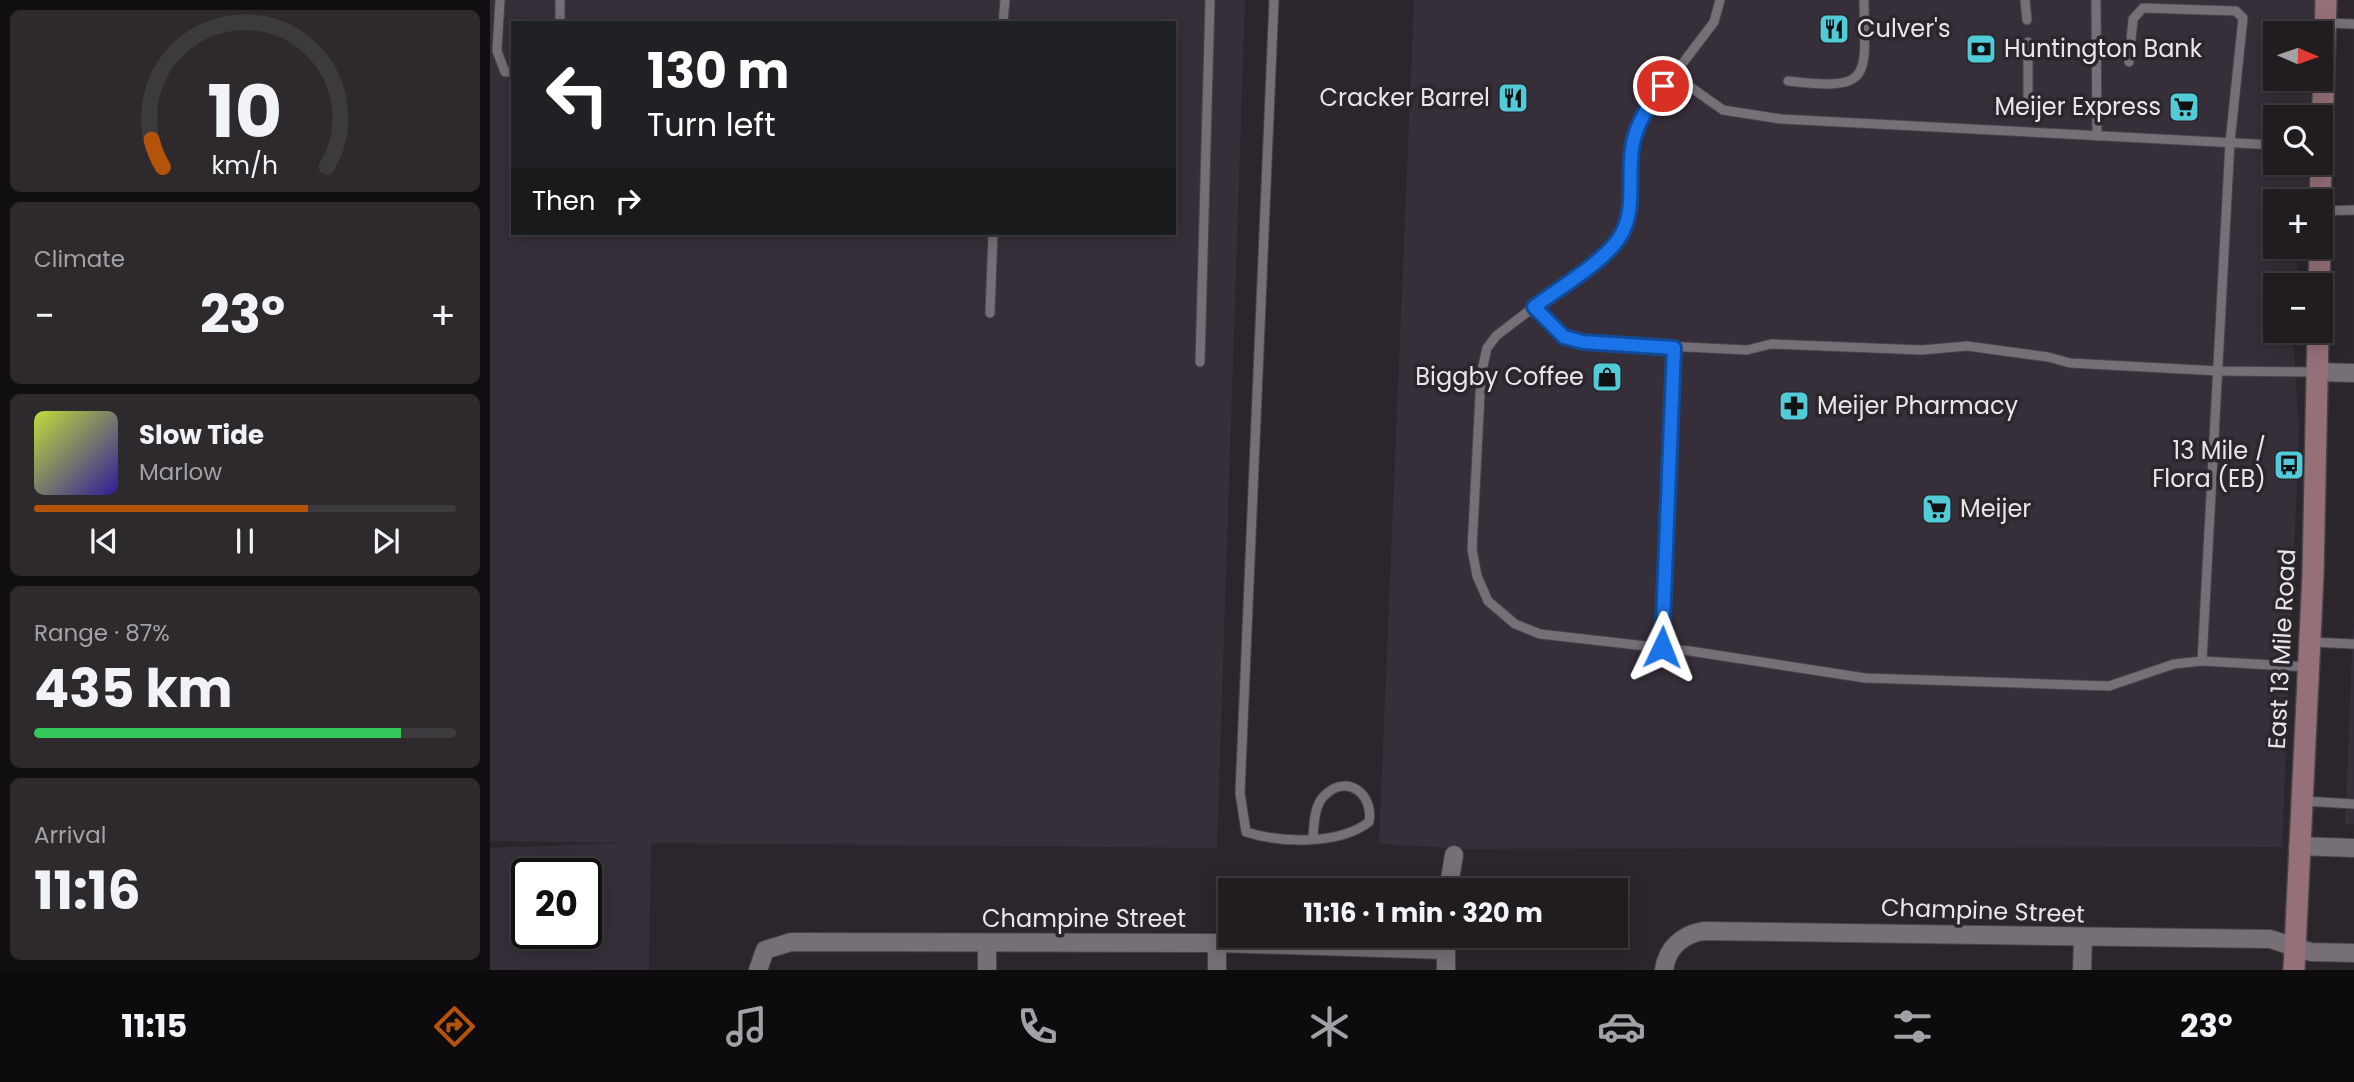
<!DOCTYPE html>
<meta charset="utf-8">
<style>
:root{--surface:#201c20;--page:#2d292d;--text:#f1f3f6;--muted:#a2a1a5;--line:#3d3a3e;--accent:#b45309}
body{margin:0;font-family:Poppins,sans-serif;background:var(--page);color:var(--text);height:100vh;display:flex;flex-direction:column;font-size:26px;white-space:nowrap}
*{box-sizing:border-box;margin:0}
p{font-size:23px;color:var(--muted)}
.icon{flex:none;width:38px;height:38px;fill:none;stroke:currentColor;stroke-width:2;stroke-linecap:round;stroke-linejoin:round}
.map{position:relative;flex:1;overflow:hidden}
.panel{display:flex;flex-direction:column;gap:10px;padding:10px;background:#120f12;width:490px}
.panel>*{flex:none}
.guide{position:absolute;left:21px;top:21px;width:665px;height:214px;border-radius:0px;box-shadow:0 4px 18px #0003,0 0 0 2px var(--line);background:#202124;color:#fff;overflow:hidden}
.needle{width:46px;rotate:92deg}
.buttons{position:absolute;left:1773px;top:21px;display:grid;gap:14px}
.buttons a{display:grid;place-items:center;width:70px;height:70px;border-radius:0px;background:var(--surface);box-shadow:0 4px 18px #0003,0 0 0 2px var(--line);font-size:35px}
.speed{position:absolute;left:21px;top:858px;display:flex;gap:14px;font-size:35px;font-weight:700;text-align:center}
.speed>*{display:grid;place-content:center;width:91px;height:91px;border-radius:50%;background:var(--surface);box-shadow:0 4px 18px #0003,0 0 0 2px var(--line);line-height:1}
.speed .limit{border:4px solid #111;border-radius:10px;background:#fff;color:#111}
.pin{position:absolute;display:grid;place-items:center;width:60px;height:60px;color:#fff;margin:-30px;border:4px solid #fff;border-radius:50%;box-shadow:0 2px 7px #0007}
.me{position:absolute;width:77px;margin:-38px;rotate:2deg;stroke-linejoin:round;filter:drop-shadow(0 0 5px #0008)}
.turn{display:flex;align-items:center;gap:24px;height:147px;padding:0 21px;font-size:32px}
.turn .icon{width:91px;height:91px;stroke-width:2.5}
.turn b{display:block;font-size:49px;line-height:60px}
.then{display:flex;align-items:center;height:66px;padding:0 21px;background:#0003;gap:14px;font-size:26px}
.big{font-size:52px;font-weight:700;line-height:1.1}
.panel .tile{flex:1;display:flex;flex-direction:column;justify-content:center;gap:10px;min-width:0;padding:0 24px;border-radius:10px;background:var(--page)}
.panel .dial{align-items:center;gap:0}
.dial svg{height:182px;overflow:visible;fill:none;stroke:var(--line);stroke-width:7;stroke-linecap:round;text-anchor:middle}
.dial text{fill:var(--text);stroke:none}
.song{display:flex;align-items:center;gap:21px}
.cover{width:84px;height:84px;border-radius:10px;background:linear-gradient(135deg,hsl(70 70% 55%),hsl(250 70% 35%))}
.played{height:7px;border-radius:4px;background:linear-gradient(90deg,var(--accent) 65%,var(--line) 65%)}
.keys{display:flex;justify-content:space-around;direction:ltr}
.heat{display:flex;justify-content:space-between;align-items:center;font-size:38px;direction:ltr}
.charge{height:10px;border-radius:5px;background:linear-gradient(90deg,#34c759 87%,var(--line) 0)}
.trip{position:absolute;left:728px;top:878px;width:410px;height:70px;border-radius:0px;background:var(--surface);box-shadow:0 4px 18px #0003,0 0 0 2px var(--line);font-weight:700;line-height:70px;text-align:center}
.tab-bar{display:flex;height:112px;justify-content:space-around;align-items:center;background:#0d0b0d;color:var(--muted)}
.tab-bar .icon{width:49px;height:49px}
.tab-bar .selected{color:var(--accent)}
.tab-bar b{font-size:32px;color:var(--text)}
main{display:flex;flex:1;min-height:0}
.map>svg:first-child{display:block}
.built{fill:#362e38;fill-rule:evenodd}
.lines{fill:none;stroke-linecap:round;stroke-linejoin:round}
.service-casing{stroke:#464347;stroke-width:11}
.minor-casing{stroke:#464347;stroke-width:20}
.secondary-casing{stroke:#464347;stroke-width:24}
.service{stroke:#747076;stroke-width:9}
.minor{stroke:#747076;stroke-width:18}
.secondary{stroke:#967078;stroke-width:21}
.route-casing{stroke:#114b97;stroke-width:18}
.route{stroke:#1a73e8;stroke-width:12}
.labels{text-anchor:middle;stroke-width:7;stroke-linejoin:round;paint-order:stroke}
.poi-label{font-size:24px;fill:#e9e6ea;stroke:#2a262b;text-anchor:start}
.street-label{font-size:24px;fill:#e9e6ea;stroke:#2a262b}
</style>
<main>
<section class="panel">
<div class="tile dial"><svg viewBox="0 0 100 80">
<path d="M14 69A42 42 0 1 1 86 69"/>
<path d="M14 69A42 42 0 0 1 9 57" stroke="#b45309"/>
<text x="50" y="56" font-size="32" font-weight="700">10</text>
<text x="50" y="72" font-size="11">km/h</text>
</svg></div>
<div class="tile"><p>Climate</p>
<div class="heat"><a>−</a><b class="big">23°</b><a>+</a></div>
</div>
<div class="tile">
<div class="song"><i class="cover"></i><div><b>Slow Tide</b><p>Marlow</p></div></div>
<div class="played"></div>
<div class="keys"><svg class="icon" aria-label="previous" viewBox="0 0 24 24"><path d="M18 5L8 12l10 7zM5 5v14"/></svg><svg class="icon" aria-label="pause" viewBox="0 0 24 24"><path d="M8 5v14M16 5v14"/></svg><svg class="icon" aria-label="next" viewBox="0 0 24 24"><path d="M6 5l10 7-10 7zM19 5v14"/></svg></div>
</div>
<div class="tile"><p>Range · 87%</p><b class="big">435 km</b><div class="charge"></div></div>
<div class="tile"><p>Arrival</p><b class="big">11:16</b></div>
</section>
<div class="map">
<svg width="1864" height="970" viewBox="0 0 1864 970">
<rect width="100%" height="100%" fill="#2a262b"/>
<!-- built -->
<g class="built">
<path d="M0 0H755L727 848 161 843 159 970H0V848L136 843 0 841ZM23 23H684V233H23ZM37 873H96V933H37Z"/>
<polygon points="924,0 1824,0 1823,33 1785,33 1785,79 1821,79 1820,117 1785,117 1785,163 1819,163 1817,201 1785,201 1785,247 1809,247 1805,285 1785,285 1785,331 1803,331 1809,433 1792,847 977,849 889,844"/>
<polygon points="1864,605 1864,824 1855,824"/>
</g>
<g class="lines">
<!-- service casing -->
<g class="service-casing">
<g id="service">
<polyline points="10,0 7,51 15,72 23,72"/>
<path d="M784 0 750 793 756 832C791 843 849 845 879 822 884 795 858 773 835 795 824 805 824 824 823 838"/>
<polyline points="1230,0 1224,22 1151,118 1141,148 1140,214 1122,247 1006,336 997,348 991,375 982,549 987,576 998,601 1025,624 1050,634 1200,651 1375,678 1619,686 1684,664 1712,661 1818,667"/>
<polyline points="1535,0 1537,20"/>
<polyline points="1606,0 1607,136"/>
<polyline points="70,23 70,0"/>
<polyline points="513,23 515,0"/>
<polyline points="1835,23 1864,24"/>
<polyline points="1639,62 1643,19 1653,8 1746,11 1753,18 1740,142 1712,661"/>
<polyline points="1182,74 1233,110 1291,119 1785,145"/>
<path d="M1298 81C1384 91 1375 78 1374 0"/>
<polyline points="1538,98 1538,42"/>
<polyline points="1830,211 1864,210"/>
<polyline points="1044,307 1074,337 1092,342 1257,350 1281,344 1432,350 1477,346 1558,357 1580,363 1729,371 1827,372"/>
<polyline points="500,313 503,233"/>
<polyline points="710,362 720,0"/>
<polyline points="1820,642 1864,644"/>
<polyline points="1172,647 1184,348"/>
<polyline points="1813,801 1864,804"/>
</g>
</g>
<!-- minor casing -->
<g class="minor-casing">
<g id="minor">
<polyline points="1827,372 1864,373"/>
<polyline points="1808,846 1864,848"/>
<polyline points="958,891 964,855"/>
<polyline points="497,943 497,970"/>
<polyline points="268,970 275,950 301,942 727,943 956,950"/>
<polyline points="727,970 727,943"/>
<polyline points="956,970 956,936"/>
<path d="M1174 970C1177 948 1192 935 1213 931L1780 939 1821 952 1864 953"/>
<polyline points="1592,970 1593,938"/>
</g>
</g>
<!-- secondary casing -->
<g class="secondary-casing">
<g id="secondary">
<polyline points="1830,201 1836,0"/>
<polyline points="1829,285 1830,247"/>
<polyline points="1804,970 1823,575 1828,331"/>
</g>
</g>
<!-- service -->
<use href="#service" class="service"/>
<!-- minor -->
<use href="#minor" class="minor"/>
<!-- secondary -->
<use href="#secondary" class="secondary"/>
</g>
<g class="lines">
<!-- route casing -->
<g class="route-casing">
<path id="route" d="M1172 647 1184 348 1093 342 1074 337 1044 307C1069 288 1101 270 1122 247 1149 219 1137 183 1142 149 1145 125 1159 104 1173 86"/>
</g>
<!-- route -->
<use href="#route" class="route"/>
</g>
<!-- icons -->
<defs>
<g id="restaurant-square" transform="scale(1.575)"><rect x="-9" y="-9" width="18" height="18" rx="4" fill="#52cbd9" stroke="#2a262b"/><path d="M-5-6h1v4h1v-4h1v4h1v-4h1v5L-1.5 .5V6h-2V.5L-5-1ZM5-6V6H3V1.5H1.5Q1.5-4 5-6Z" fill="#111"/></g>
<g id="bank-square" transform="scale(1.575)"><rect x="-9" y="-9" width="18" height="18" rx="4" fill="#52cbd9" stroke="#2a262b"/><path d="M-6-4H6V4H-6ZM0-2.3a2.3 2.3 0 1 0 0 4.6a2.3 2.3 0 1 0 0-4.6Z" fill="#111"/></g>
<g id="supermarket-square" transform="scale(1.575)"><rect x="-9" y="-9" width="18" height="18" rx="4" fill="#52cbd9" stroke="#2a262b"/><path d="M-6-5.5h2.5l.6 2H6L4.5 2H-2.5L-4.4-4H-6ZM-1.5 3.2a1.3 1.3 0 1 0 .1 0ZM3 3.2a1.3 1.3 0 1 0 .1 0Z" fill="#111"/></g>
<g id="shop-square" transform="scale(1.575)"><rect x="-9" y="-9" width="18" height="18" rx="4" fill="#52cbd9" stroke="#2a262b"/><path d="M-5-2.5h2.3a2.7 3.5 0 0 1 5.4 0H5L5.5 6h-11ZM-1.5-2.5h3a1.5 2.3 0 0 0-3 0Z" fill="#111"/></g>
<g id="pharmacy-square" transform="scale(1.575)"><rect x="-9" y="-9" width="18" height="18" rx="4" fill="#52cbd9" stroke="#2a262b"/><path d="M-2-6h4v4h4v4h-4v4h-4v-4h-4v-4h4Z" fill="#111"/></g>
<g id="bus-square" transform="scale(1.575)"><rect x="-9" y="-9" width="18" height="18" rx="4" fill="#52cbd9" stroke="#2a262b"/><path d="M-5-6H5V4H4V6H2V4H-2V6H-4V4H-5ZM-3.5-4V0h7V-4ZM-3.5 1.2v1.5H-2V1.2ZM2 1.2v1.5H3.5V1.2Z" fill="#111"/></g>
</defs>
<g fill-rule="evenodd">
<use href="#restaurant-square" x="1344" y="29"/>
<use href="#bank-square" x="1491" y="49"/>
<use href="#restaurant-square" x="1023" y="98"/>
<use href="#supermarket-square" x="1694" y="107"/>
<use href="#shop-square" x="1117" y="377"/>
<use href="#pharmacy-square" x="1304" y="406"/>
<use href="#bus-square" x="1799" y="465"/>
<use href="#supermarket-square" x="1447" y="509"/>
</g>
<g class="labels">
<!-- poi labels -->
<g class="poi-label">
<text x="1367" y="37">Culver's</text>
<text x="1514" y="57">Huntington Bank</text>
<text x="1000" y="106" text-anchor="end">Cracker Barrel</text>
<text x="1671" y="115" text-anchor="end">Meijer Express</text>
<text x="1094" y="385" text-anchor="end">Biggby Coffee</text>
<text x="1327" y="414">Meijer Pharmacy</text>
<text x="1776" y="459" text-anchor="end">13 Mile /<tspan x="1776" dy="28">Flora (EB)</tspan></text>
<text x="1470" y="517">Meijer</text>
</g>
<!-- street labels -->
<g class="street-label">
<text transform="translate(1792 649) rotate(-87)" y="8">East 13 Mile Road</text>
<text transform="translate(1493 911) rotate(2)" y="8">Champine Street</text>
<text x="594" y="927">Champine Street</text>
</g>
</g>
</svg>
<div class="buttons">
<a><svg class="needle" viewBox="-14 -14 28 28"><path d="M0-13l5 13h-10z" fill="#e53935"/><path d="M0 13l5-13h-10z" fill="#a2a1a5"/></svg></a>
<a><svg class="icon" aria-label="search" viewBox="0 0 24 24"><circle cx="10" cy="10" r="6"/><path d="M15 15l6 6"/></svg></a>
<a>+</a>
<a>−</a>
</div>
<div class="speed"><div class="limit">20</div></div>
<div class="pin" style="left:1173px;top:86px;background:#d93025"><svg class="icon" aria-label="arrive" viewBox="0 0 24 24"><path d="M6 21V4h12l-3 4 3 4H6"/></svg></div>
<svg class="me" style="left:1172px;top:647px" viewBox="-20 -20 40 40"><path d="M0-17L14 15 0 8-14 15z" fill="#1a73e8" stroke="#fff" stroke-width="4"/></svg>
<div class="trip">11:16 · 1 min · 320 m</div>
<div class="guide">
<div class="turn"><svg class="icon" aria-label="left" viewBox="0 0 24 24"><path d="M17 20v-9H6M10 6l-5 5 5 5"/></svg><div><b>130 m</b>Turn left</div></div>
<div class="then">Then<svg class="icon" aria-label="right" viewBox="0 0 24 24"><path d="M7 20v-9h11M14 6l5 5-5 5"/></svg></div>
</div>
</div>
</main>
<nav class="tab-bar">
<b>11:15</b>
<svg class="icon selected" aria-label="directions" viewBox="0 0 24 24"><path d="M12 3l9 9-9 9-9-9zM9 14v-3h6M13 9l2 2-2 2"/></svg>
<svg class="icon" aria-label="music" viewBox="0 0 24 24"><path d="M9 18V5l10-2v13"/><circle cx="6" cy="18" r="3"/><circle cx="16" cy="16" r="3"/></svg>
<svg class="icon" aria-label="phone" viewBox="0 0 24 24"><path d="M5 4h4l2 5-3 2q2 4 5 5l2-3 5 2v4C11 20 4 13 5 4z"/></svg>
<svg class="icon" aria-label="climate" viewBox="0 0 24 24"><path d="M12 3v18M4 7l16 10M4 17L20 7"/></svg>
<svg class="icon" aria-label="car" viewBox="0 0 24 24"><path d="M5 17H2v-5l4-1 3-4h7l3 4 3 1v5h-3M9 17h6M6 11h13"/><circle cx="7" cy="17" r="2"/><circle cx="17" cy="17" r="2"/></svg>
<svg class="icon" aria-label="filters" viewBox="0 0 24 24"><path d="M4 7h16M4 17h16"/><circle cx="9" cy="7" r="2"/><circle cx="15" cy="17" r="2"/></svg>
<b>23°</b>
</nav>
